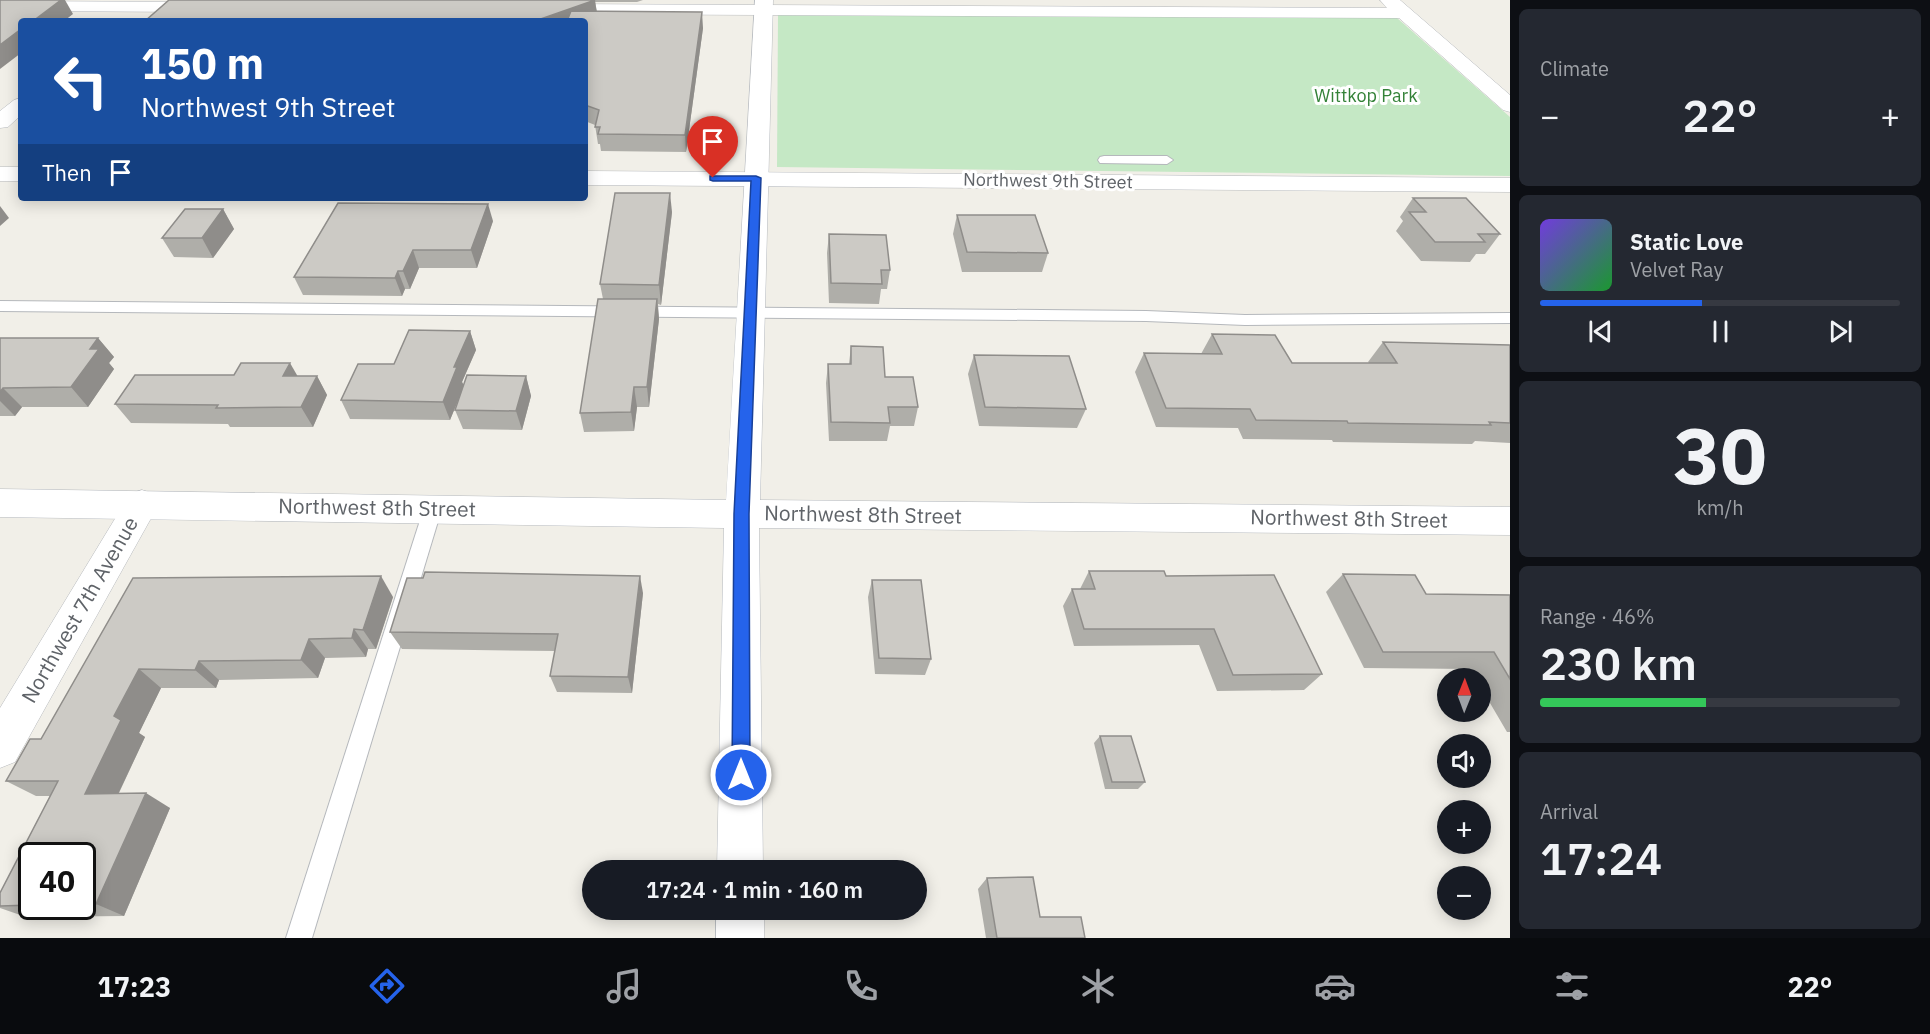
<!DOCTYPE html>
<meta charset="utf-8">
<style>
:root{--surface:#171b24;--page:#242831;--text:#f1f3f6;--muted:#9ea1a6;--line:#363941;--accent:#2563eb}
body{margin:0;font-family:"IBM Plex Sans",sans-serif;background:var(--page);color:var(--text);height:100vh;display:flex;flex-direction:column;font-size:22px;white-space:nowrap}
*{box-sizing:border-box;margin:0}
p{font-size:20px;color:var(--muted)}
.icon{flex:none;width:33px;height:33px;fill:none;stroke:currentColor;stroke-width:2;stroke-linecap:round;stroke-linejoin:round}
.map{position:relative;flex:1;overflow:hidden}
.side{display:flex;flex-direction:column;gap:9px;padding:9px;background:#0d0f14;width:420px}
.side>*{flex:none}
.guide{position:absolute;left:18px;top:18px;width:570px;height:183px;border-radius:6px;box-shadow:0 3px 15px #0003;background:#1a4fa0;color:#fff;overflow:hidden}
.needle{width:39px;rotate:1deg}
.controls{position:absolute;left:1437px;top:668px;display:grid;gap:12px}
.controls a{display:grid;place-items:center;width:54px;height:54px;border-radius:50%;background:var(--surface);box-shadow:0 3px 15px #0003;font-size:30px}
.speed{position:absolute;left:18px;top:842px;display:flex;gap:12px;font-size:30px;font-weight:700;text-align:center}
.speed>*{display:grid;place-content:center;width:78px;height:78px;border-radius:50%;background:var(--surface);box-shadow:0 3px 15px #0003;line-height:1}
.speed .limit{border:3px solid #111;border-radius:9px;background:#fff;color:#111}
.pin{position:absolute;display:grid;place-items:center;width:51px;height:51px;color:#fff;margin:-62px -26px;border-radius:50% 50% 50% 0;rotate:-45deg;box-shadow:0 0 6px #0007}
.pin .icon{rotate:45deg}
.me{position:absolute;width:66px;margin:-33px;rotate:0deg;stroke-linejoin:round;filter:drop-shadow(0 0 4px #0008)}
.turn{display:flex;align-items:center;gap:21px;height:126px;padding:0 24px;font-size:27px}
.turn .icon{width:78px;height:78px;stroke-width:2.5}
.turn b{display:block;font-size:42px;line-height:51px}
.then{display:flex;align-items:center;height:57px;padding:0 24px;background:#0003;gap:12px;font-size:22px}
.big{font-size:45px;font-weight:600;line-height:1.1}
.side .card{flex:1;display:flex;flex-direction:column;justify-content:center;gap:9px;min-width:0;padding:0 21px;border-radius:9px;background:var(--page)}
.side .dial{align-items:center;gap:0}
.dial b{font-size:78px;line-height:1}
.song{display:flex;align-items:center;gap:18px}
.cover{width:72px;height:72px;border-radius:9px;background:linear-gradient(135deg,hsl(260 70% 55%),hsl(130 70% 35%))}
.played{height:6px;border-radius:3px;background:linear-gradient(90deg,var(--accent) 45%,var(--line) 45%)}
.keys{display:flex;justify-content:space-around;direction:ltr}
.heat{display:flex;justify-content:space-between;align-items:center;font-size:33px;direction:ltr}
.charge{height:9px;border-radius:4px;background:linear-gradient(90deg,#34c759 46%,var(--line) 0)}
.trip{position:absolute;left:582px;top:860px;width:345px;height:60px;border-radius:30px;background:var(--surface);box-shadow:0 3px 15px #0003;font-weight:600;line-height:60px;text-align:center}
.tabs{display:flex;height:96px;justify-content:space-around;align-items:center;background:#090b0e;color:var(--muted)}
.tabs .icon{width:42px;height:42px}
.tabs .selected{color:var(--accent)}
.tabs b{font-size:27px;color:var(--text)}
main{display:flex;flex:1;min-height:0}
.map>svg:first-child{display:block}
.green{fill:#c5e8c5}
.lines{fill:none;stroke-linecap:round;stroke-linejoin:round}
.lane-casing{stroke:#b5b8bc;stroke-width:2}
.street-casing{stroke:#b5b8bc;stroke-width:1}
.secondary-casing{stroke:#b6babf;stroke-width:1}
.lane{fill:#fff;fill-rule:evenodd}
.street{fill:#fff;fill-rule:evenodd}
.secondary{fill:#fff;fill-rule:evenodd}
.wall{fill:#afaea9;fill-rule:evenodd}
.shaded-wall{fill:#8f8d8a}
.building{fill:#cccac5;stroke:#8f8d8a;stroke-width:1.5}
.route{fill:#2563eb;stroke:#184099;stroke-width:1.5}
.labels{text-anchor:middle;stroke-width:6;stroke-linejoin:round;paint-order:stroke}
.far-park-label{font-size:18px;fill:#348238;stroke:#fff}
.far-street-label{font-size:18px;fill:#5f6368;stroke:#fff}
.street-label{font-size:21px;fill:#5f6368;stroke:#fff}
</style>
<main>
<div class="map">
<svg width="1510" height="938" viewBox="0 0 1510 938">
<rect width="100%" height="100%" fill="#f1efe8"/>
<!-- green -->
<polygon class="green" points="778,15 1397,18 1510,117 1510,176 777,167"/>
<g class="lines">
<!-- lane casing -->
<g class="lane-casing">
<g id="lane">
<polygon points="1104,156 1167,156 1173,160 1167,164 1100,163 1098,160 1100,157"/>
<polygon points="0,301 1146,311 1245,315 1510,313 1510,323 1245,325 1146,321 0,311"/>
<polygon points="433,501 440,503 442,508 312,938 286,938 424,508 426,503"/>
</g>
</g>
<!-- street casing -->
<g class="street-casing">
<g id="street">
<polygon points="1380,0 1400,0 1510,95 1510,112 1503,110 1399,18 553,14 547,13 544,9 547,5 553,4 1387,8"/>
<polygon points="0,1 204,2 210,3 213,7 210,11 204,12 0,11"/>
<polygon points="21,98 21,115 8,127 0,128 0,111 14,100"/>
<rect x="0" y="167" width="21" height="14"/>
<polygon points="585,171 1510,178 1510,192 585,185"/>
<polygon points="142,490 154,494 159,504 15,762 0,768 0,708 130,494"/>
</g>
</g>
<!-- secondary casing -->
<g class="secondary-casing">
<g id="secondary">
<polygon points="755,0 773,0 760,500 1510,507 1510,535 759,528 763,870 717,870 724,528 0,517 0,489 726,500"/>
<rect x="716" y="909" width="48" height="29"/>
</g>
</g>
<!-- lane -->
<use href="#lane" class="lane"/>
<!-- street -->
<use href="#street" class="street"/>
<!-- secondary -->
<use href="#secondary" class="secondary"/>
</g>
<!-- wall -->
<g class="wall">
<polygon points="169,0 643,0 637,2 595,2 597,11 703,28 686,152 601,151 600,144 598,144 595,125 585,121 585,21"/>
<polygon points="1413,198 1500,234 1485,254 1476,254 1470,262 1421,261 1396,231 1403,221 1400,217"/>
<polygon points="223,209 234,229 213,258 174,257 162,238"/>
<polygon points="672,212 661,305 658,304 659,319 649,407 637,407 634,431 584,432 580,413 603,299 600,284"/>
<polygon points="957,215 1048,253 1042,272 962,272 953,234"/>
<polygon points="493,221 477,268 419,268 410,289 405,289 402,296 303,295 294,277"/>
<polygon points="829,234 890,270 887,289 881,289 879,304 829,303 827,253"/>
<polygon points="470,331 476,350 462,382 464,385 526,376 531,396 522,430 463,429 455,410 462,391 450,420 350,419 341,400 394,364"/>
<polygon points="1212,334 1292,363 1369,363 1368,362 1383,342 1510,345 1510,443 1475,441 1472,444 1333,442 1332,440 1243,439 1238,428 1156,427 1135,372 1144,353 1201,354"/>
<polygon points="0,338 98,338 114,357 109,363 114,369 88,407 22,407 15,416 0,416"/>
<polygon points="851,346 918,407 914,426 890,426 887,441 829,441 826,383 828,364 849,364"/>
<polygon points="974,355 1086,409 1077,428 979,426 968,374"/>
<polygon points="297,376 317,376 327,395 313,427 230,427 228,424 131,423 115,404"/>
<polygon points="1089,571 1166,576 1322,674 1304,690 1217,691 1199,645 1074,646 1063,606 1072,589 1080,589"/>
<polygon points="1343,574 1426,594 1510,595 1510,732 1507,732 1480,686 1480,678 1476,678 1471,669 1364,668 1326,592"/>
<path d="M133 578 393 597 376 649H368L366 657 325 658 318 678 219 680 216 688H161L139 733 145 737 119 793 170 808 124 916 26 917 0 908V893L50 796H36L6 781 41 739ZM32 855H82V906H32Z"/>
<polygon points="872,580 931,659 925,675 875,674 868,597"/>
<polygon points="643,593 632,693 557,692 550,676 555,651 402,649 390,632"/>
<polygon points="1100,736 1145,782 1138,789 1105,789 1094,743"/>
<polygon points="987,878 1040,917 1085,938 986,938 978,889"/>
</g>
<!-- shaded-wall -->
<g class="shaded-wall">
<polygon points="61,0 65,0 73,14 64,21 33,21"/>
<polygon points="595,0 597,16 584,21 535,21"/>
<polygon points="702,12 703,28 686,152 685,135"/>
<polygon points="21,29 21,53 0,69 0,45"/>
<polygon points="670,193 672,212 661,305 659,285"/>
<polygon points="488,204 493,221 477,268 471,250"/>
<polygon points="0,206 9,218 0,226"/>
<polygon points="223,209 234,229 213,258 202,238"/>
<polygon points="413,250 419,268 410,289 403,271"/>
<polygon points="398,271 405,289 402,296 395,278"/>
<polygon points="657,299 659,319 649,407 647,387"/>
<polygon points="470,331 476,350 462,382 464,386 450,420 443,402 454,367"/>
<polygon points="98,338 114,357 109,363 114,369 88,407 71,387 90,349"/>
<polygon points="290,363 301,382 283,376"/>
<polygon points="317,376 327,395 313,427 301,407"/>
<polygon points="526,376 531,396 522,430 516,411"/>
<polygon points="634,387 637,407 634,431 631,412"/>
<polygon points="3,388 22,407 15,416 0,401 0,392"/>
<polygon points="381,576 393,597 376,649 363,630"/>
<polygon points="640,576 643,593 632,693 628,677"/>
<polygon points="354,629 368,649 366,657 352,638"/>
<polygon points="309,639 325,658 318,678 301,660"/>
<polygon points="199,661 219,680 216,688 195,670"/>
<polygon points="139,669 161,688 139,733 145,737 111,809 85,794 114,716"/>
<polygon points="146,793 170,808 124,916 96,904"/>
</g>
<!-- building -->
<g class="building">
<polygon points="0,0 61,0 33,21 21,21 21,29 0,45"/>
<polygon points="169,0 595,0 535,21 145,21"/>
<polygon points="571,11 702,12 685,135 598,134 600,127 595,127 599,110 585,105 585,21 567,21"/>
<polygon points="615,193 670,193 659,285 600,284"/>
<polygon points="1413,198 1466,198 1500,234 1478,234 1485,242 1435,242 1409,212 1426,212"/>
<polygon points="338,203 488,204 471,250 413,250 403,271 398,271 395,278 294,277"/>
<polygon points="185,209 223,209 202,238 162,238"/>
<polygon points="957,215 1035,215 1048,253 967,252"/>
<polygon points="829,234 886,235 890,270 881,270 882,284 831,283"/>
<polygon points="598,299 657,299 647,387 634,387 631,412 580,413"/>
<polygon points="409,330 470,331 454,367 457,367 443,402 341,400 358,364 394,364"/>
<polygon points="1212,334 1275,335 1292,363 1397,363 1383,342 1510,345 1510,423 1489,422 1491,425 1348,423 1347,421 1256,420 1250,409 1166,408 1144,353 1222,354"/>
<polygon points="0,338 98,338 90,349 99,349 71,387 3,388 0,392"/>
<polygon points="851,346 883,347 885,377 913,377 918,407 888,407 890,423 831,422 828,364 851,364"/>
<polygon points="974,355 1069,356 1086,409 985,407"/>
<polygon points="241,363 290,363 283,376 317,376 301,407 216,408 218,405 115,404 135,375 234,375"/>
<polygon points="467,375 526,376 516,411 455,410"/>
<polygon points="1089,571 1164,571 1166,576 1274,575 1322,674 1233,675 1214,629 1084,629 1072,589 1095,589"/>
<polygon points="425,572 640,576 628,677 550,676 558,634 390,632 407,578 423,578"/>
<polygon points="1343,574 1415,575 1426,594 1510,595 1510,679 1494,652 1383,652"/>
<polygon points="381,576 363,630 354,629 352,638 309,639 301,660 199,661 195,670 139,669 114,716 121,720 85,794 146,793 96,904 82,905 82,855 32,855 32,905 0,906 0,893 58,781 6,781 30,739 41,739 133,578"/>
<polygon points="872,580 921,580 931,659 879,658"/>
<polygon points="1100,736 1131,736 1145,782 1112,782"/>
<polygon points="1033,877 1040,917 1081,917 1085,938 997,938 987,878"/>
</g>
<!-- route -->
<polygon class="route" points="710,176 756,176 761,178 749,514 750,775 747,781 741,784 734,781 732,775 734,514 751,181 713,181 710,180"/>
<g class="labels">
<!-- far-park labels -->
<g class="far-park-label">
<text x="1366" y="102">Wittkop Park</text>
</g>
<!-- far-street labels -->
<g class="far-street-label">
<text transform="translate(1048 181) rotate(1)" y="6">Northwest 9th Street</text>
</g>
<!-- street labels -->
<g class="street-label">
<text transform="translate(377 508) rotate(1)" y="7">Northwest 8th Street</text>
<text transform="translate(863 515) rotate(1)" y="7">Northwest 8th Street</text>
<text transform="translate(1349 519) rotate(1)" y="7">Northwest 8th Street</text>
<text transform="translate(80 610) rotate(-60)" y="7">Northwest 7th Avenue</text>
</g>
</g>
</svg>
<div class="controls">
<a><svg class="needle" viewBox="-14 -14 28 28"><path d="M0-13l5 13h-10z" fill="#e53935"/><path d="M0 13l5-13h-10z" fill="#9ea1a6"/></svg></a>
<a><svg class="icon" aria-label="sound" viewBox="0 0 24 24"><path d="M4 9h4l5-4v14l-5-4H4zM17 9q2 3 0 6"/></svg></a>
<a>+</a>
<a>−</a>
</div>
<div class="speed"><div class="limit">40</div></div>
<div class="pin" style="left:713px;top:178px;background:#d93025"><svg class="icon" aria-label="arrive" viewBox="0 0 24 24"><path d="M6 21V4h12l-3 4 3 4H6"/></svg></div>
<svg class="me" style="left:741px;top:775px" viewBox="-20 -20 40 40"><circle r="17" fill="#2563eb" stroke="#fff" stroke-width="3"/><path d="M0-11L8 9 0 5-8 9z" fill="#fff"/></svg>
<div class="trip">17:24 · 1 min · 160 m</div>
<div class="guide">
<div class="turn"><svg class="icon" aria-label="left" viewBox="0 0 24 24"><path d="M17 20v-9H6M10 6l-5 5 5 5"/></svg><div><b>150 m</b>Northwest 9th Street</div></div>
<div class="then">Then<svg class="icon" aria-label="arrive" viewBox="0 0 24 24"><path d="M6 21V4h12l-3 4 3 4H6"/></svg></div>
</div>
</div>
<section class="side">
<div class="card"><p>Climate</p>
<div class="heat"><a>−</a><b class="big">22°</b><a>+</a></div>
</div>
<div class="card">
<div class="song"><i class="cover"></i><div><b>Static Love</b><p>Velvet Ray</p></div></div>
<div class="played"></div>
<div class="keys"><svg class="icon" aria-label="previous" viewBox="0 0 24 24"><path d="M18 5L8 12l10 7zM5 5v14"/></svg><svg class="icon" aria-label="pause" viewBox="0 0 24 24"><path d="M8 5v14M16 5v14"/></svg><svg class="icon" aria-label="next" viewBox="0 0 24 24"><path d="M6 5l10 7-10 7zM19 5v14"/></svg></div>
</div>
<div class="card dial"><b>30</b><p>km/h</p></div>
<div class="card"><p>Range · 46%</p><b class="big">230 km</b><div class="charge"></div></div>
<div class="card"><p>Arrival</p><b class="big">17:24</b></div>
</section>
</main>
<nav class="tabs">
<b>17:23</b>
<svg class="icon selected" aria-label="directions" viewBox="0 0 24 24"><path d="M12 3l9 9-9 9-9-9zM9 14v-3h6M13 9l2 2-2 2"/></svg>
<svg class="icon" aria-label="music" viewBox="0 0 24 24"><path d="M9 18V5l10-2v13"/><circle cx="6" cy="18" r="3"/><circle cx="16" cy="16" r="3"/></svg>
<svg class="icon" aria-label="phone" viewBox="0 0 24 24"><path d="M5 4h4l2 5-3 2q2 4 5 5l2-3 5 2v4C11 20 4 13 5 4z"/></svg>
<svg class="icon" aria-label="climate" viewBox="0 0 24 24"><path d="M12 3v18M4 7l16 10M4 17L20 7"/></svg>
<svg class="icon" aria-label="car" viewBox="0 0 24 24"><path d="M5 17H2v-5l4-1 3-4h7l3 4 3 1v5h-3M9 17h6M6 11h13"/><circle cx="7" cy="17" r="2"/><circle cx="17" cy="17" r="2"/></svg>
<svg class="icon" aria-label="filters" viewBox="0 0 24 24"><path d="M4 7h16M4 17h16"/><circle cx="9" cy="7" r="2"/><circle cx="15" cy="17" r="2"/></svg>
<b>22°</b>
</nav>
